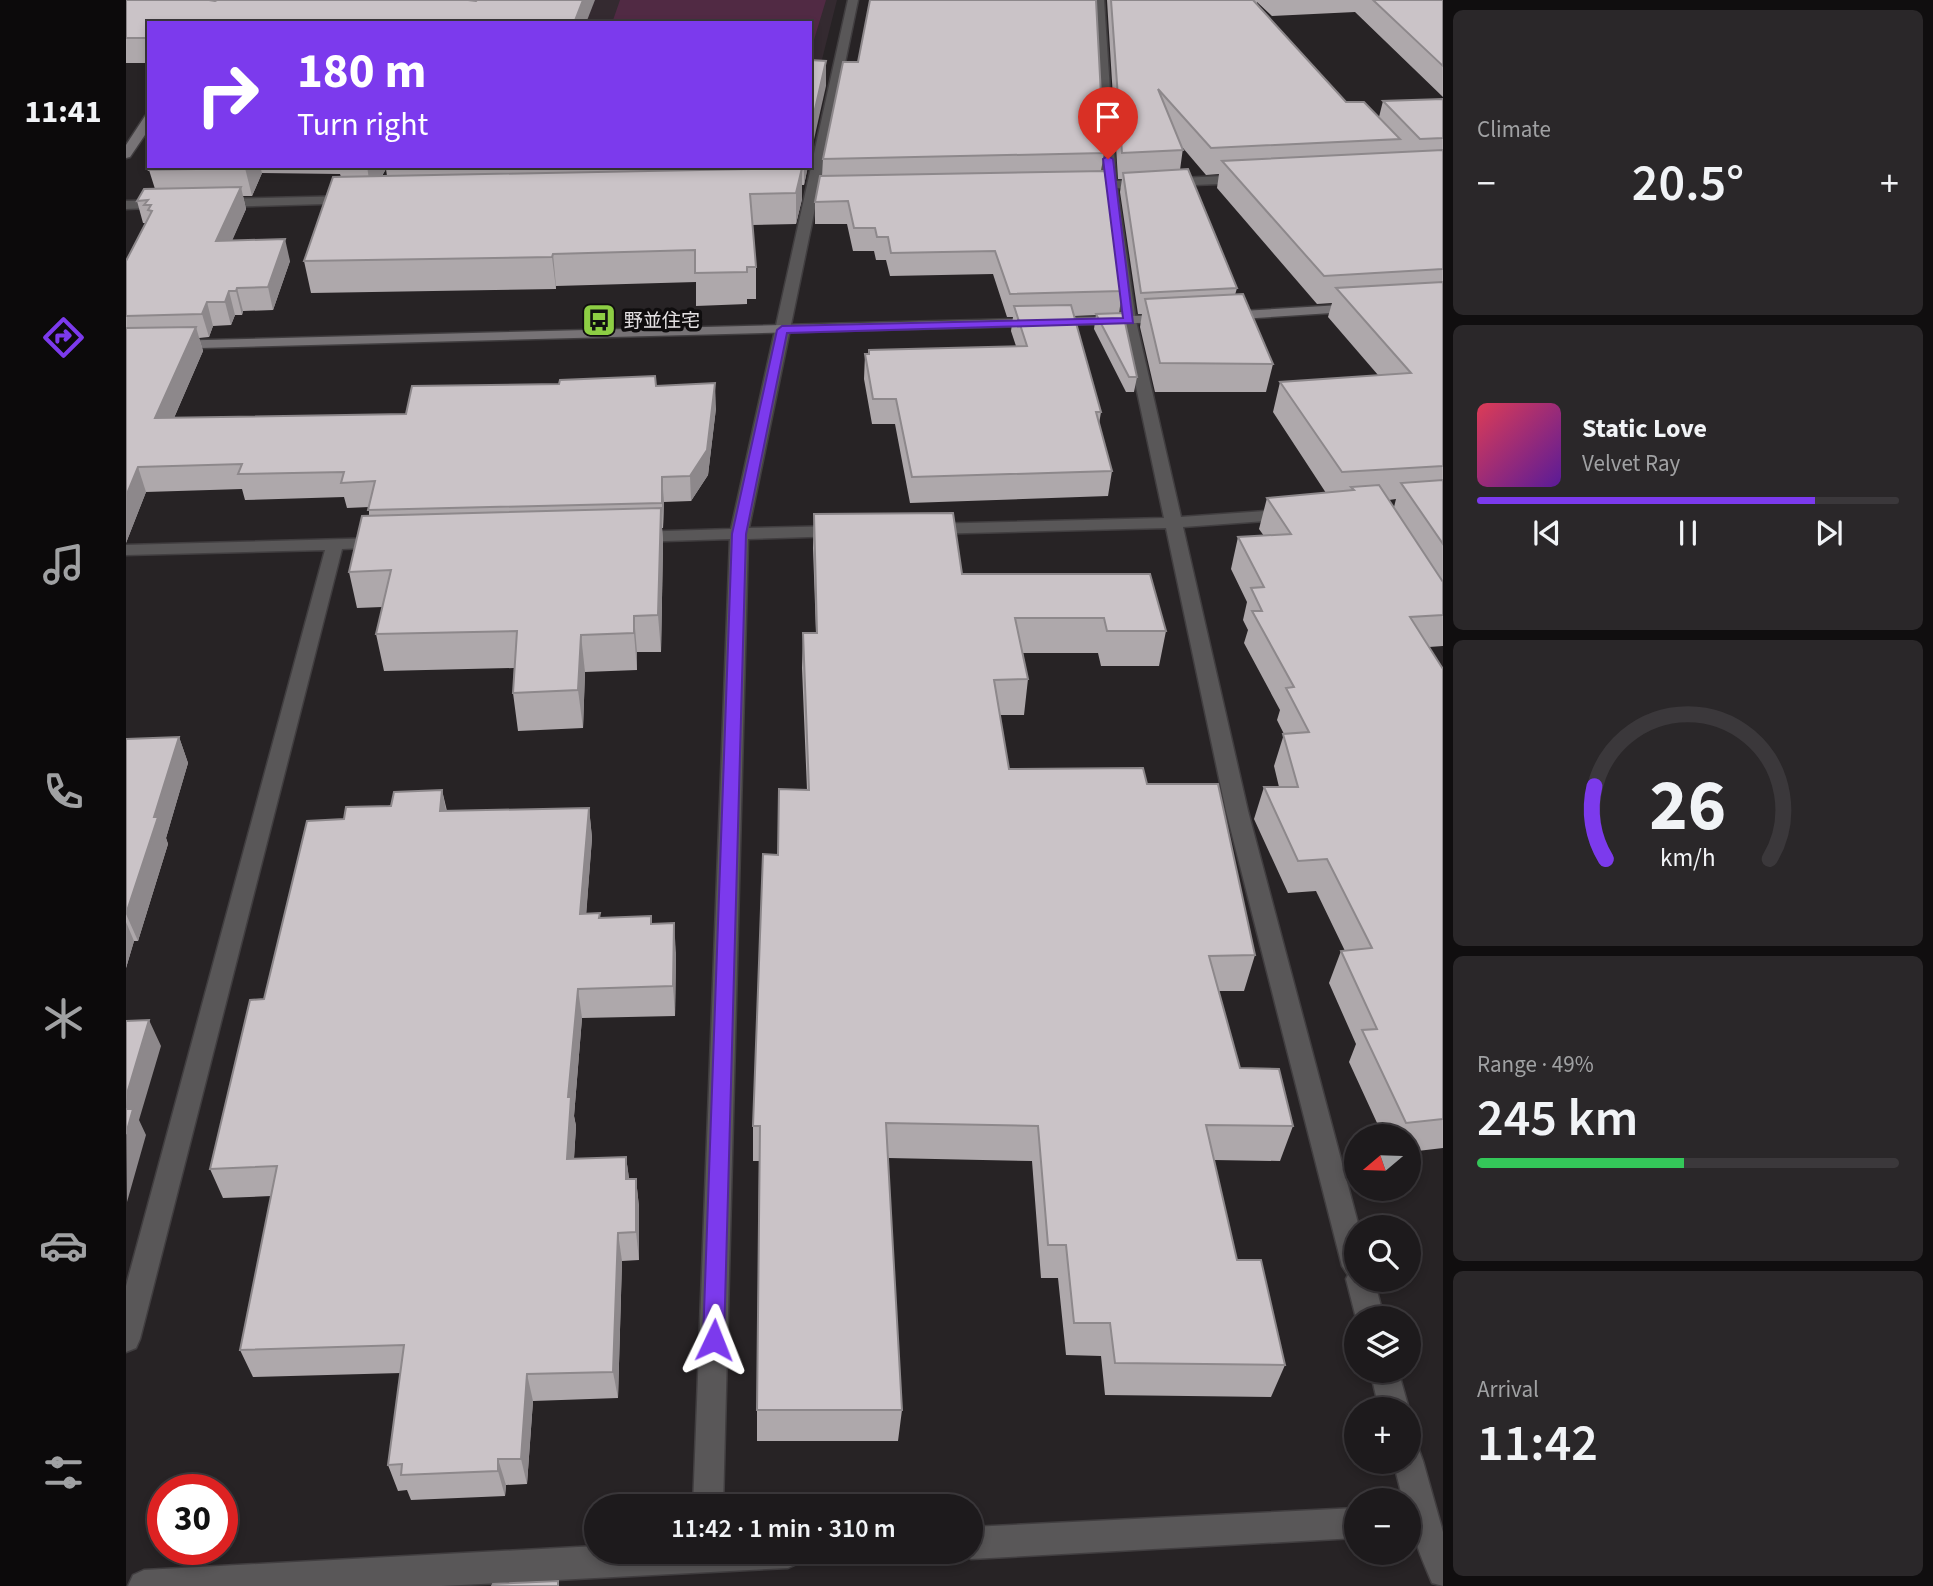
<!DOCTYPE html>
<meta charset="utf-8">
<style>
:root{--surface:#1d1a1c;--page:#2a2729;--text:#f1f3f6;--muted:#a0a1a3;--line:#3b383b;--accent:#7c3aed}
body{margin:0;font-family:"Source Sans 3","Noto Sans JP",sans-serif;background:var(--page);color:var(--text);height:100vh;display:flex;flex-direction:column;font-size:26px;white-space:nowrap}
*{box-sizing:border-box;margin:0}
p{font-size:23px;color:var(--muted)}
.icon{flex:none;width:38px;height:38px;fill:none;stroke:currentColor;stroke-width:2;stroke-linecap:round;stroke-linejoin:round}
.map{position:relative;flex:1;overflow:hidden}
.drawer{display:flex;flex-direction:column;gap:10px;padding:10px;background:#100e0f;width:490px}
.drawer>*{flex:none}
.top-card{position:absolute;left:21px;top:21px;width:665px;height:147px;border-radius:0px;box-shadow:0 4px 10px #0003,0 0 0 2px var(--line);background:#7c3aed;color:#fff;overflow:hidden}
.needle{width:46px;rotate:251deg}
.controls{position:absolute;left:1218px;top:1124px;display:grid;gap:14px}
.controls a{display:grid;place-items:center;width:77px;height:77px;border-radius:50%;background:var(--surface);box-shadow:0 4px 10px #0003,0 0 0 2px var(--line);font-size:35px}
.speed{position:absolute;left:21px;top:1474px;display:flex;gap:14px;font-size:35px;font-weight:700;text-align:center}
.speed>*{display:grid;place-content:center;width:91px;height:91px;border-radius:50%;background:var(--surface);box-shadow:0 4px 10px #0003,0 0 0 2px var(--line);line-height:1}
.speed .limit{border:10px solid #d22;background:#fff;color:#111}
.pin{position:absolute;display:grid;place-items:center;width:60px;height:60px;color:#fff;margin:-72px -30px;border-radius:50% 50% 50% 0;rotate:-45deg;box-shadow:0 0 7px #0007}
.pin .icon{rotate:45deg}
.me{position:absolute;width:77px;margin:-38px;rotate:2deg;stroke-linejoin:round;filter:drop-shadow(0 0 5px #0008)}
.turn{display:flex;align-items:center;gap:24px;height:147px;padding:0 35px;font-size:32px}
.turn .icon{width:91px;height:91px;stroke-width:2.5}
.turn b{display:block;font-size:49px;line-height:60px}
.big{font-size:52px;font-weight:600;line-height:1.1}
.drawer .widget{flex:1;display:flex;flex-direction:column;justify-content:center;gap:10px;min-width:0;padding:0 24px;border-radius:10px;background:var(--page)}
.drawer .dial{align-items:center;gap:0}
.dial svg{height:182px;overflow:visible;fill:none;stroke:var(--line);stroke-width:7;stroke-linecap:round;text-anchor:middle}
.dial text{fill:var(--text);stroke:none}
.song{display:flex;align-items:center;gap:21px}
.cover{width:84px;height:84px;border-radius:10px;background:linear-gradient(135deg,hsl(350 70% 55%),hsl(270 70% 35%))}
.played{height:7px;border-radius:4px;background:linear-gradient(90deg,var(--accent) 80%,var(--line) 80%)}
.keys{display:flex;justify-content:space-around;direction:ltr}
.heat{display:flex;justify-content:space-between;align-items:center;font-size:38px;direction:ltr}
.charge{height:10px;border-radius:5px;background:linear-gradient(90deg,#34c759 49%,var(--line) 0)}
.trip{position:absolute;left:458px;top:1494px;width:399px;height:70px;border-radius:35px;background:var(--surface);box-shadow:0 4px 10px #0003,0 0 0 2px var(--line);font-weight:600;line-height:70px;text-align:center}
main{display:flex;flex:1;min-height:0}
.tab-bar{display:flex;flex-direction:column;width:126px;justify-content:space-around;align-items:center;background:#0c0a0b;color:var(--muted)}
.tab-bar .icon{width:49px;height:49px}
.tab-bar .active{color:var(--accent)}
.tab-bar b{font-size:32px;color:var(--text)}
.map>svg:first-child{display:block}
.built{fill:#342a30}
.green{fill:#512a44}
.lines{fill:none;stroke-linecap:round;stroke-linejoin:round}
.street-casing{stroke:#413e40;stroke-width:3}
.secondary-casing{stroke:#413e40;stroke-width:3}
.street{fill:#595758;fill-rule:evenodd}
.secondary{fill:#777376;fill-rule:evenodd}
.wall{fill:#aea8ab;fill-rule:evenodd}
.shaded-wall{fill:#8d888b}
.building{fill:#cac3c7;stroke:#8d888b;stroke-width:2}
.route{fill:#7c3aed;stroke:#51269a;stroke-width:2}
.labels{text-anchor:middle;stroke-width:7;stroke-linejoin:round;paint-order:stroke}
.far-poi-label{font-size:19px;fill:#e4e1e3;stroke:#0f0d0e;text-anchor:start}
</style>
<main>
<nav class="tab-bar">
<b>11:41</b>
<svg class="icon active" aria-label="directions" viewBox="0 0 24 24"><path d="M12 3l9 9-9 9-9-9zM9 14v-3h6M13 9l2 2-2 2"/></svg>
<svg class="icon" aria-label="music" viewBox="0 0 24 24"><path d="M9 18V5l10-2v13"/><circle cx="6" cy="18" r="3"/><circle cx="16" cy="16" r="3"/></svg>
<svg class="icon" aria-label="phone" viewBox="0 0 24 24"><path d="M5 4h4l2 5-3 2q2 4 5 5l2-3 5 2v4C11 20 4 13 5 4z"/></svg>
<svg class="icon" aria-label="climate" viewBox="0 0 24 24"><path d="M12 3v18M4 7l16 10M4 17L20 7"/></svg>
<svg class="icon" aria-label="car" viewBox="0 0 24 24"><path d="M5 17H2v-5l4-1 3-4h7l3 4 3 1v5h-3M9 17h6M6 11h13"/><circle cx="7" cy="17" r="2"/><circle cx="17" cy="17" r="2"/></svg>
<svg class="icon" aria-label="filters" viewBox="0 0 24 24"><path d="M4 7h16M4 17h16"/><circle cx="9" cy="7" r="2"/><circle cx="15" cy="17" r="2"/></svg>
</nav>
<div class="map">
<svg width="1317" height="1586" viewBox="0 0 1317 1586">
<rect width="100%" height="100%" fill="#272325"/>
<!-- built -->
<polygon class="built" points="379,0 711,0 684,107 684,23 367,23"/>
<!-- green -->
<polygon class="green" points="494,0 700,0 684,53 684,23 486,23"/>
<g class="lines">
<!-- street casing -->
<g class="street-casing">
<g id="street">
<polygon points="722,0 732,0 623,528 714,526 723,531 714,536 622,539 597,1507 567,1507 604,539 508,542 499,537 508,532 605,529"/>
<polygon points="968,0 978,0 990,181 1119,175 1125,179 1119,183 991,188 1010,321 1055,517 1165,509 1174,514 1165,519 1057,527 1122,811 1233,1227 1230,1227 1230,1279 1248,1279 1258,1318 1230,1318 1220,1279 1222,1275 1216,1266 1100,811 1040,528 802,534 793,529 802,524 1038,518 996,321 978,189 952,190 946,186 952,182 977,181"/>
<polygon points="227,196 232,197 232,203 91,207 84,203 91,199"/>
<polygon points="41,200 46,201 46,207 0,209 0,201"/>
<polygon points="255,538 261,539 264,543 261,547 216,549 14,1339 10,1348 0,1352 0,1286 199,550 0,555 0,545"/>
<polygon points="1244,1370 1272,1370 1283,1409 1253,1409"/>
<path d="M1283 1446 1293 1450 1297 1461 1317 1532V1586L1306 1583C1294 1554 1283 1531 1283 1500H1277L1267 1461H1283Z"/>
<polygon points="1230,1508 1230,1538 845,1559 833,1552 845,1552 845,1527"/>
<polygon points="471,1546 471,1552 678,1552 673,1563 662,1568 316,1586 2,1586 7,1575 18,1570"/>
</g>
</g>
<!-- secondary casing -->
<g class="secondary-casing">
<g id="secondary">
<polygon points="23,115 23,129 4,157 0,158 0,145 19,116"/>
<polygon points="1231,304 1236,305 1238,308 1236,311 1099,320 1092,316 1099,312"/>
<polygon points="1042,315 1047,316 1049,319 1047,322 0,350 0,342"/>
</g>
</g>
<!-- street -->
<use href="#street" class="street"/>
<!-- secondary -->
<use href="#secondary" class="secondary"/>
</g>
<!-- wall -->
<g class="wall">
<polygon points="0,0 23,23 23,63 0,63"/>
<path d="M981 0H1317V97L1229 12 1146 16 1131 2V4L1220 102 1253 117 1257 101 1317 99V646L1303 647 1317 669V1148L1283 1152V1136H1257L1223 1062 1230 1044 1203 983 1215 951H1219L1190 891 1162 893 1128 819 1138 787H1153L1148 766 1158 734 1151 720 1154 710 1118 643 1122 630 1117 620 1121 602 1105 569 1112 537 1138 536 1133 529 1141 498 1200 493 1147 412 1154 382 1252 375 1202 317 1206 303 1191 304 1091 188 1093 174 1080 175 1057 148 1054 170 1111 288 1109 295 1147 364 1140 392H1029L1014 327 1016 314H1012L994 192 996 179H992ZM1270 499 1268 507 1263 500Z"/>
<polygon points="978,153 975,171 996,291 993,314 1011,377 1008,392 1000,392 968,329 970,315 948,316 975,412 973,424 986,471 982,496 784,503 769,424 746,424 738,379 739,354 890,346 885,331 887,317 881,317 867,274 764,276 760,260 750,260 748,251 727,251 721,224 689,224 689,202 696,176 697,159"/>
<path d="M24 166H682L678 185H676V199L670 224 626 225 630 267V299H621V304L570 306V282L430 286V289L185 293 178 261 215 177 214 174 136 173 126 196H117L120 209 106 240 164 261 147 310 117 311 116 315H109L105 325 87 326 83 337 73 338 77 351 48 418 280 414 530 386 590 408 582 475 565 501 538 502 537 528H536L537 544 535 652H511V670L459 672 457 728 392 731 387 693 388 668 258 671 250 634 256 607 231 608 223 572 243 516V507L221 508 218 497 119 500 116 489 20 492 0 543V261L20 223H17L11 201 29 189 23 170ZM260 169 261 176H256Z"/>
<polygon points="688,514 836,574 1040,631 1033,666 975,666 972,653 897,653 902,679 898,715 874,715 883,769 1021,784 1129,955 1118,991 1093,991 1114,1068 1167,1126 1154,1161 1088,1160 1111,1260 1159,1365 1145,1397 979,1395 975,1356 940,1355 932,1278 915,1278 906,1161 762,1158 776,1410 772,1441 631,1441 631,1410 633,1161 627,1161 627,1126 652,855 681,790 676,668 677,633 690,633 687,548"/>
<polygon points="53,737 62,763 40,838 42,844 12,941 8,941 0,968 0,739"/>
<polygon points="316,790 321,811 463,808 466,838 460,914 475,917 525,924 550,953 549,1016 456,1018 448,1116 450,1126 448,1159 500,1157 503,1179 510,1179 513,1207 513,1260 496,1261 492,1398 407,1401 401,1484 380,1485 379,1496 285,1500 281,1490 272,1491 262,1465 275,1373 127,1377 114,1350 145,1196 97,1198 84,1169 138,999 218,819"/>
</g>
<!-- shaded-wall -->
<g class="shaded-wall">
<polygon points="457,0 469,0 460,23 448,23"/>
<polygon points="700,61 700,86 684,157 684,131"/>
<polygon points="120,166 134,166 136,173 126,196 119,168"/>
<polygon points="241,166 260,166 260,169 245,193"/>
<polygon points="678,166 682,166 678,185"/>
<polygon points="676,168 676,199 670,224 670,193"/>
<polygon points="115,187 120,209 96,264 90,241"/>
<polygon points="159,239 164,261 147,310 142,287"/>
<polygon points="427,254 430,286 430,289 426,257"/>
<polygon points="111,288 117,311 116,315 110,291"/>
<polygon points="103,291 109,315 105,325 99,302"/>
<polygon points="81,302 87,326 83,337 76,314"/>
<polygon points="70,327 77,351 37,443 29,418"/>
<polygon points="589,383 590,408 582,475 565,501 564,476"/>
<polygon points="12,467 20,492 0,543 0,496"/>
<polygon points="536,477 538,502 537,528 536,503"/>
<polygon points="535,508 537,544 535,652 532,615"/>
<polygon points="508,616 511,652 511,670 508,633"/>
<polygon points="455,635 459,672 457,728 452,690"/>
<polygon points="53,737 62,763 40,838 42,844 12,941 0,914 28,817"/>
<polygon points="316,790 322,820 314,811"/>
<polygon points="463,808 466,838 458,944 454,914"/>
<polygon points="0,922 8,941 0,968"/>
<polygon points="548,923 550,953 549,1016 547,986"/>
<polygon points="452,989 456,1018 448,1116 450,1126 446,1188 441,1159 442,1097"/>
<polygon points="23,1020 35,1046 13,1120 20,1135 1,1202 0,1097"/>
<polygon points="500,1157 504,1185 500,1179"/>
<polygon points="510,1179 513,1207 513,1260 510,1232"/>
<polygon points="492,1233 496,1261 492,1398 487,1372"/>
<polygon points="401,1374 407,1401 401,1484 395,1459"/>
<polygon points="372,1459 380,1485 379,1496 372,1471"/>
</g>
<!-- building -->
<g class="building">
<polygon points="0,0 83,0 89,1 91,0 342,0 350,1 351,0 457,0 448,23 23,23 23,38 0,38"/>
<polygon points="744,0 970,0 978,153 697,159 717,62 732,62"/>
<polygon points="985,0 1127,0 1220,102 1238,102 1274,139 1085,148 1032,89 1057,150 996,153"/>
<polygon points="1247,0 1317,0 1317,66"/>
<polygon points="684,60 700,61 684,131"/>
<polygon points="1317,99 1317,138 1294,139 1257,101"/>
<polygon points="1317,150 1317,269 1198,276 1096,161"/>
<polygon points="25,166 120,166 119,168 23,170"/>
<polygon points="676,168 670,193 624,194 630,267 621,267 621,272 569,273 569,250 427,254 426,257 178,261 207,177"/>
<polygon points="1062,169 1111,288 1015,293 997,173"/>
<polygon points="979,171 996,291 884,294 869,251 765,253 762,237 751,237 749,228 728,228 722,201 689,202 694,176"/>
<polygon points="115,187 90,241 159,239 142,287 111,288 110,291 103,291 99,302 81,302 76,314 0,316 0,261 26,211 22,210 25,205 18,205 22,200 11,201 18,189"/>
<polygon points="1317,282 1317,466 1216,472 1154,382 1285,373 1210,288"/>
<polygon points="1117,294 1147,364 1034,363 1019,299"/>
<polygon points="945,305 975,412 970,412 986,471 786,477 770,399 747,399 739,354 743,354 743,350 901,346 888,306"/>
<polygon points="997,313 1011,377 1003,377 970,314"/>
<polygon points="70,327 29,418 280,414 286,386 433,384 434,380 529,376 530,386 589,383 581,450 564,476 536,477 536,503 242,510 249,481 215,483 218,472 112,474 116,464 12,467 0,496 0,328"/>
<polygon points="1317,480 1317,544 1275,483"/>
<polygon points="1253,485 1317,582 1317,615 1284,617 1317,669 1317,1119 1280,1123 1236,1030 1251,1029 1215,951 1246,948 1201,859 1172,861 1138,787 1172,787 1157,734 1183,732 1160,688 1168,687 1126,611 1136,611 1125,588 1138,587 1112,537 1165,534 1141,498 1228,490 1225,487"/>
<polygon points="535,508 532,615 508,616 508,633 455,635 452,690 387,693 391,631 250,634 265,570 223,572 236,516"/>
<polygon points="827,513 836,574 1024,574 1040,631 981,631 978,618 889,618 902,679 868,680 883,769 1017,768 1021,784 1092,784 1129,955 1083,956 1114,1068 1153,1069 1167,1126 1080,1125 1111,1260 1135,1260 1159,1365 989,1363 984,1323 948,1323 940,1245 922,1245 912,1126 760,1123 776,1410 631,1410 634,1126 627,1126 637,854 652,855 653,789 683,790 677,633 691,633 688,514"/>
<polygon points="53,737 28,817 32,817 0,914 0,739"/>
<polygon points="316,790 314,811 463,808 454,914 474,913 473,918 525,916 525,924 548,923 547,986 452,989 442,1097 445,1097 441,1159 500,1157 500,1179 510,1179 510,1232 492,1233 487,1372 401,1374 395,1459 372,1459 372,1471 275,1475 276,1464 262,1465 278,1345 114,1350 151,1166 84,1169 124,1000 138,999 181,821 218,819 220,807 265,806 268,792"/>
<polygon points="23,1020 0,1097 0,1021"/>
<polygon points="0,1109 7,1109 0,1134"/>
<polygon points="432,1581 432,1586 366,1586 367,1584"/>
</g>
<!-- route -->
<polygon class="route" points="982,156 987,159 1007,323 661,333 620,534 598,1340 595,1347 588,1350 580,1347 577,1340 606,534 651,330 656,326 997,318 977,159"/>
<!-- icons -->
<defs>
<g id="bus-square" transform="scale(1.75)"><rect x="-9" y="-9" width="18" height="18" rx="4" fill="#8dce44" stroke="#0f0d0e"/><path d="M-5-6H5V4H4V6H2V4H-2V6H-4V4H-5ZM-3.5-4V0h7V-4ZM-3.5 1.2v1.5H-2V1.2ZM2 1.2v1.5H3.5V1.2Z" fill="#111"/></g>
</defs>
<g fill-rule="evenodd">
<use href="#bus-square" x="473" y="320"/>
</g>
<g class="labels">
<!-- far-poi labels -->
<g class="far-poi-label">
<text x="498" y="327">野並住宅</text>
</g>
</g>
</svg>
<div class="controls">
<a><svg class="needle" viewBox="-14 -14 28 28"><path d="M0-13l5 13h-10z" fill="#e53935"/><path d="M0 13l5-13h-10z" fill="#a0a1a3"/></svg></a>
<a><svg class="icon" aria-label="search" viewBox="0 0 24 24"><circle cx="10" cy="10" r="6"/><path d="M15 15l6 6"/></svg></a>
<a><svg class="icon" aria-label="layers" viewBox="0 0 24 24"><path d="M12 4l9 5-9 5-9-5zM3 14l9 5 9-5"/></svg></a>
<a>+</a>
<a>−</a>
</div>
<div class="speed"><div class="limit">30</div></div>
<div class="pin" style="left:982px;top:159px;background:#d93025"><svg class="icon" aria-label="arrive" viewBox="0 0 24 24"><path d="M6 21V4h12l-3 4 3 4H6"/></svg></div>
<svg class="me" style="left:588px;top:1340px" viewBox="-20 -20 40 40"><path d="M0-17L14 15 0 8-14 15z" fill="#7c3aed" stroke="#fff" stroke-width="4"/></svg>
<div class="trip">11:42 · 1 min · 310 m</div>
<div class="top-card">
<div class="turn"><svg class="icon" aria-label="right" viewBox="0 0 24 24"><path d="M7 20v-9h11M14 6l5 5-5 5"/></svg><div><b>180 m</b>Turn right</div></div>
</div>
</div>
<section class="drawer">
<div class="widget"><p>Climate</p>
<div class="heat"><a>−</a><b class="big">20.5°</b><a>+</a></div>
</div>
<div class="widget">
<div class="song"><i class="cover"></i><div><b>Static Love</b><p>Velvet Ray</p></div></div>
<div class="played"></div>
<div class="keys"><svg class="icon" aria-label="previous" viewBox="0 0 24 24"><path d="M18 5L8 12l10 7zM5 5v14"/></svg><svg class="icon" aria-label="pause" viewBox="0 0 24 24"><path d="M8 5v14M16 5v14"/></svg><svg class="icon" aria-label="next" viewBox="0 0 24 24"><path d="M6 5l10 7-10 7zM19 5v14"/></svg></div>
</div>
<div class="widget dial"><svg viewBox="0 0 100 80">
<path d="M14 69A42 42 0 1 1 86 69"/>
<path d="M14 69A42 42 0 0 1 9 37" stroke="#7c3aed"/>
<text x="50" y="56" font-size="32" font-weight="700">26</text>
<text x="50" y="72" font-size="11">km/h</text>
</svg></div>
<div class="widget"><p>Range · 49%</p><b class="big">245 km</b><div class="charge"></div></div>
<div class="widget"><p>Arrival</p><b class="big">11:42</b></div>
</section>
</main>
